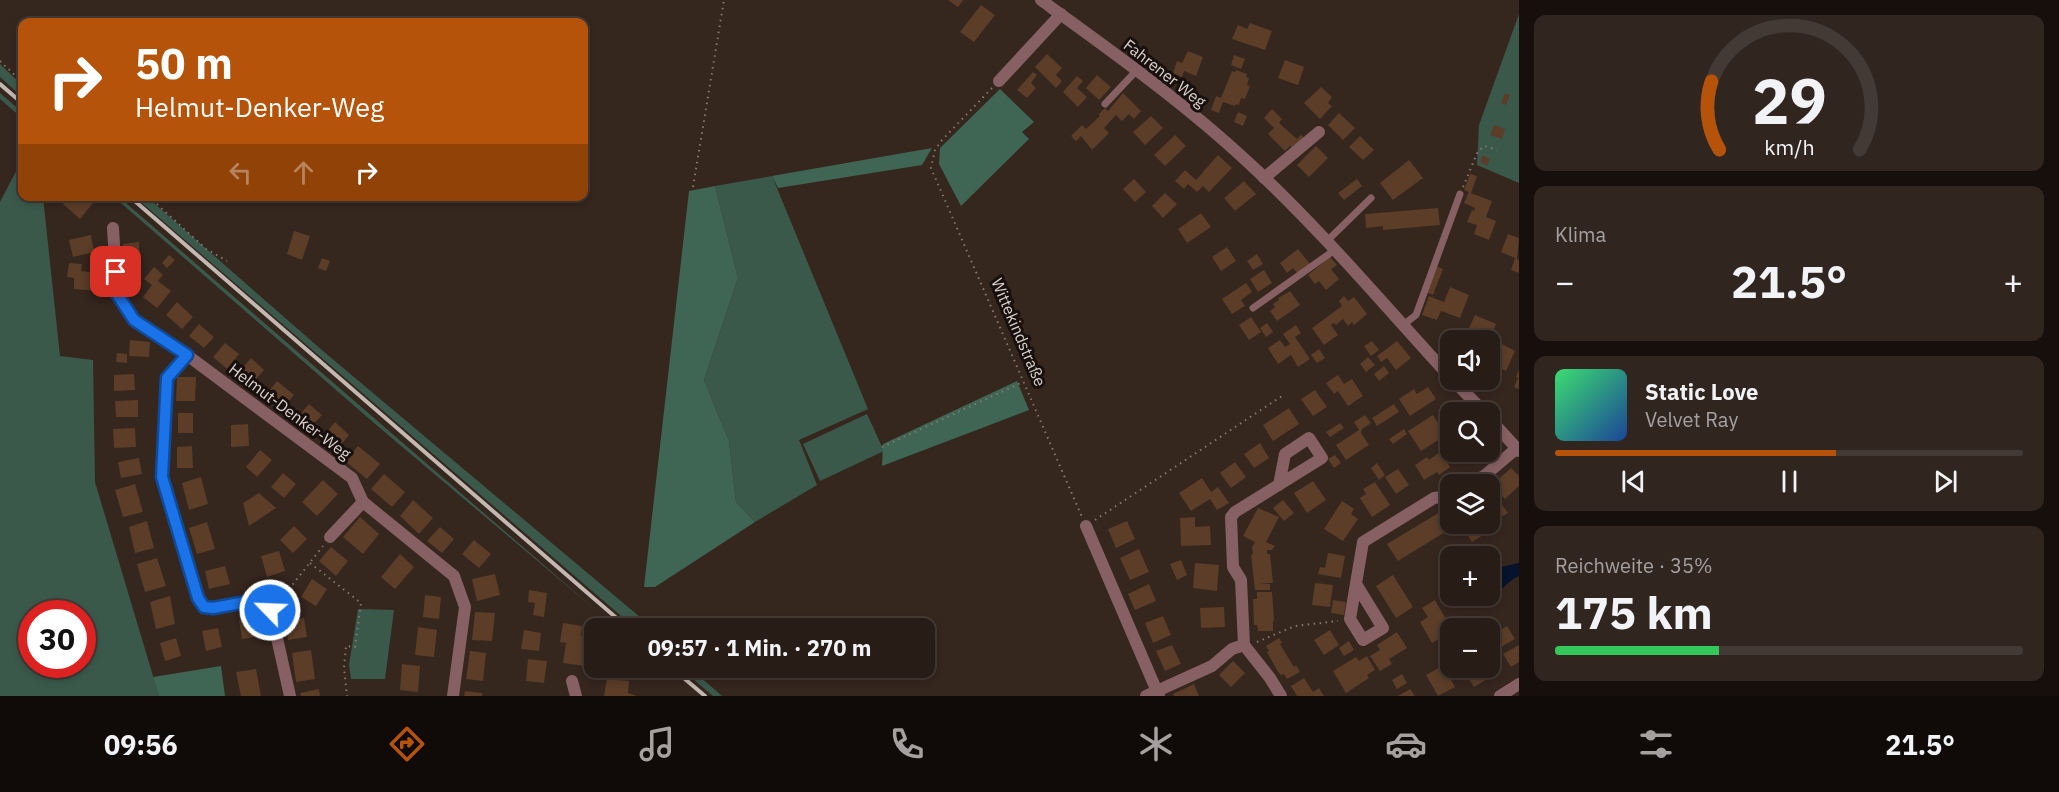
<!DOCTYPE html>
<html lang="de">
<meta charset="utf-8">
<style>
:root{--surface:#281c16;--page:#30251f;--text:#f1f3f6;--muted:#a5a1a1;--line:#443a35;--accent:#b45309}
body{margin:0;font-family:"IBM Plex Sans",sans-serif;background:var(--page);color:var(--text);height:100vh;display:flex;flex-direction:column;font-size:22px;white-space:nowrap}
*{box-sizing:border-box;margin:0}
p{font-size:20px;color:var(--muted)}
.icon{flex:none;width:33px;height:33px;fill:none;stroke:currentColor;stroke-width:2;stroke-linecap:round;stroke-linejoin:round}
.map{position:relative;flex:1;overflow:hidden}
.drawer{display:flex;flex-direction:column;gap:15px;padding:15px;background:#160f0c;width:540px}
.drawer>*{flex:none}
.banner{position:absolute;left:18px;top:18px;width:570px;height:183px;border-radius:12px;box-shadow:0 3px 9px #0003,0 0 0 2px var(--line);background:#b45309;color:#fff;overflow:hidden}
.tools{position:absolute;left:1440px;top:330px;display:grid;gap:12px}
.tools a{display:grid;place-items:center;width:60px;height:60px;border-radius:12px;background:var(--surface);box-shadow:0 3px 9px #0003,0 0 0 2px var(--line);font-size:30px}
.speed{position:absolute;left:18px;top:600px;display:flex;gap:12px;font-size:30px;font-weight:700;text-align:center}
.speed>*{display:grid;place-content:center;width:78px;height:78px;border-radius:50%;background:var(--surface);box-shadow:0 3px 9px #0003,0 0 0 2px var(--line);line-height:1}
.speed .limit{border:9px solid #d22;background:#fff;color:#111}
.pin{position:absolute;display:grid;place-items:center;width:51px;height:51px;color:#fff;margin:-26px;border-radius:12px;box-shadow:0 3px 9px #0006}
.me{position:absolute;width:66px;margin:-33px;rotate:294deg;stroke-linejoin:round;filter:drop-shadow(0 0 4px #0008)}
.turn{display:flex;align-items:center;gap:21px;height:126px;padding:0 18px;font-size:27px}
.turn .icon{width:78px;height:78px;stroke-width:2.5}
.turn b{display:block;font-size:42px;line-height:51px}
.lanes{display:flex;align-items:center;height:57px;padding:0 18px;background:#0003;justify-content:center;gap:30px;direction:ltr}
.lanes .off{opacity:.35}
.big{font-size:45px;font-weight:800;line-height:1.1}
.drawer .widget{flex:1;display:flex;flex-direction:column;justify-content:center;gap:9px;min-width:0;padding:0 21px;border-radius:12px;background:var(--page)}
.drawer .dial{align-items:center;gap:0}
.dial svg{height:156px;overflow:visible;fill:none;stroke:var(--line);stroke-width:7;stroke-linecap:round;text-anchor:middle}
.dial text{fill:var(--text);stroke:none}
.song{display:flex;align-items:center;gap:18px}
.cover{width:72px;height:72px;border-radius:9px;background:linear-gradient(135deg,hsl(140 70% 55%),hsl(220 70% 35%))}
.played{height:6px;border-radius:3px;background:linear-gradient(90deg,var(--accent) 60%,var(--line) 60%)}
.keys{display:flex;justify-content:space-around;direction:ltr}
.heat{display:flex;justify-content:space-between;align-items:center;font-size:33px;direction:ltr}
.charge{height:9px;border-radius:4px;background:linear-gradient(90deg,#34c759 35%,var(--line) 0)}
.trip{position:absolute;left:584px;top:618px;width:351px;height:60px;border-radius:12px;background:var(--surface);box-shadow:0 3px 9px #0003,0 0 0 2px var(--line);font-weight:800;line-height:60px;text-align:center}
.menu{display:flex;height:96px;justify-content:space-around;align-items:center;background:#100b09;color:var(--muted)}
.menu .icon{width:42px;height:42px}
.menu .selected{color:var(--accent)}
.menu b{font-size:27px;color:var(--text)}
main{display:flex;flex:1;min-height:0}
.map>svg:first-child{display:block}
.green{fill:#3a594b;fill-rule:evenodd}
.forest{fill:#3f6654}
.water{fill:#06132c}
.building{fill:#5b3d28}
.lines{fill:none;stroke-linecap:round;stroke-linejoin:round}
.path{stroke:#857872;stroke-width:2;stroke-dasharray:1.5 4.5;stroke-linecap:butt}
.lane{stroke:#866063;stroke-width:7}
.street{stroke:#866063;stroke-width:12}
.rail{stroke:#c3b7b2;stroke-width:4}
.route-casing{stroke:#114b97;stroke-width:15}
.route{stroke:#1a73e8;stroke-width:10}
.labels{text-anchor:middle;stroke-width:6;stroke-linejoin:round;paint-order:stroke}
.street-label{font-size:16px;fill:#dcd1cc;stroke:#18100d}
</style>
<main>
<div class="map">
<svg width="1519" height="696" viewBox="0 0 1519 696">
<rect width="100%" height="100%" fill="#35261e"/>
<!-- green -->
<g class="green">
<polygon points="1519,14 1519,183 1477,165 1479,125"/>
<polygon points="0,64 22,85 22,97 0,77"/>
<polygon points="0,93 22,112 22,118 0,99"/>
<path d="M22 160V196L43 197 60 356 93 360 95 482 159 696H0V202ZM32 614H82V664H32Z"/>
<polygon points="772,176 868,409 799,440 817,485 755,522 736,502 729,441 704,380 738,278 715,186"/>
<polygon points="114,197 119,197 598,612 374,423"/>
<polygon points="135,197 147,197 323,351 640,617 647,628 635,628"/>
<polygon points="867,414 884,451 820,481 803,444"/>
<polygon points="358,609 394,610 385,679 351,679 349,665"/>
<polygon points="680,668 690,668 722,696 713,696"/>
</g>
<!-- forest -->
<g class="forest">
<polygon points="1000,89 1034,122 1022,132 1029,139 961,206 939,164 940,148"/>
<polygon points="932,148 922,165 778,188 772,176"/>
<polygon points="715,186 738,278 704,380 729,441 736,502 755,522 655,587 644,587 689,191"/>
<polygon points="1017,381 1029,410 882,466 883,444"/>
<polygon points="221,666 225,696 159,696 153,677"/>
</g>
<!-- water -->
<path class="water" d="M1519 563V576C1509 580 1501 591 1492 597L1490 595V576L1497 568Z"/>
<!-- building -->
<g class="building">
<polygon points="948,0 963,0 958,7"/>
<polygon points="981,5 995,15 974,42 960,32"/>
<polygon points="1250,23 1272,31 1265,50 1232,39 1238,25 1247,29"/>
<polygon points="1188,51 1203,57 1196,76 1184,71 1182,77 1173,73 1177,61 1182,63"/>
<polygon points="1047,54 1062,68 1056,75 1062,81 1056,88 1035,67"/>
<polygon points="1234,55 1245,59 1241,69 1231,65"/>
<polygon points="1285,60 1304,67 1298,85 1278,78"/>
<polygon points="1236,70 1247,74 1246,77 1249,78 1247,85 1250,86 1245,99 1241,98 1239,105 1236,104 1235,106 1223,102 1219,113 1211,110 1216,96 1221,98 1232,71 1235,72"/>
<polygon points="1033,72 1037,75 1031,83 1036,88 1027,98 1017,90"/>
<polygon points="1097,75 1111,87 1099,100 1086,88"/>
<polygon points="1077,76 1083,81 1077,88 1087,97 1078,107 1063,92"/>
<polygon points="1321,87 1332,97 1328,103 1332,106 1320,119 1304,103"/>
<polygon points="1123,93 1141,111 1134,119 1129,114 1122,121 1116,115 1104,128 1109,133 1092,150 1081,136 1076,141 1071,136 1082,125 1086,129 1100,116 1098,115 1105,108 1108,111"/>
<polygon points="1505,93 1510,95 1506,105 1501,103"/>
<polygon points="1272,109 1282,119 1279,123 1297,139 1301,135 1305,138 1294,150 1290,146 1285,151 1268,134 1274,128 1264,118"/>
<polygon points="1238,112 1247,116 1243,126 1234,122"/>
<polygon points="1339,113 1355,128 1343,140 1328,125"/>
<polygon points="1151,116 1163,128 1145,145 1133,132"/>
<polygon points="1494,125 1505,129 1502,139 1490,135"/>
<polygon points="1175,135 1186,146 1165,166 1154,155"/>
<polygon points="1360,136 1374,150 1363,160 1349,147"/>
<polygon points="1316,146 1328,158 1309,177 1297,165"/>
<polygon points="1218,155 1232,168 1209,192 1203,186 1197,192 1188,184 1184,189 1175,181 1185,170 1196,180"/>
<polygon points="1483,155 1490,159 1487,166 1480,162"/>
<polygon points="1409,160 1423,178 1393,200 1380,183"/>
<polygon points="1470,174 1477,176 1471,193 1492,201 1486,217 1496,221 1489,240 1474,234 1477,225 1467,222 1472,210 1474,211 1475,208 1464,203 1469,192 1464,190"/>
<polygon points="1134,179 1146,192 1135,202 1123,189"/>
<polygon points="1357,179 1362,186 1344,200 1338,193"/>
<polygon points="1244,181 1256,194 1235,211 1224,198"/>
<polygon points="1165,193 1177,204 1163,218 1152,206"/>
<polygon points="69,196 85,196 93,203 80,219 63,204"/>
<polygon points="1438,208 1440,225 1383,230 1383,226 1366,228 1365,214"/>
<polygon points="1201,213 1211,227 1187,243 1178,229"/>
<polygon points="294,231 310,236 302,260 287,254"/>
<polygon points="1508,234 1519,238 1517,259 1519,260 1519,273 1511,270 1515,258 1501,252"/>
<polygon points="91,235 94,252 73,257 69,240"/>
<polygon points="139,242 140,265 125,266 123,244"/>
<polygon points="1227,247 1236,261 1221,271 1212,257"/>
<polygon points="1298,249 1310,264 1298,274 1293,268 1287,273 1280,263"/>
<polygon points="1257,254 1263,264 1253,270 1247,261"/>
<polygon points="169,255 175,260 167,268 162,263"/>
<polygon points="1330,257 1337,265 1331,269 1339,279 1326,290 1319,281 1315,284 1308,275"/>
<polygon points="322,258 330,261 326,271 318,268"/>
<polygon points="69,263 82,264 81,271 98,273 97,291 74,289 74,278 67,277"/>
<polygon points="1436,266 1443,269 1433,295 1426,292"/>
<polygon points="154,267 163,275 158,281 171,291 157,308 143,297 152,285 144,279"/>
<polygon points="1264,270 1272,283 1258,292 1250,279"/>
<polygon points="1246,283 1252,292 1241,300 1245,306 1232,314 1222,299"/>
<polygon points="1450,287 1469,295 1460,318 1441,311 1437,320 1422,315 1429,296 1444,302"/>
<polygon points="1290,291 1300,305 1277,321 1270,311 1275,307 1273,304 1279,300 1278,298"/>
<polygon points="1344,296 1348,301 1354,297 1367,314 1354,325 1352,322 1348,326 1343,319 1336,325 1334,323 1331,325 1338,335 1324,345 1312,328 1342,306 1339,301"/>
<polygon points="177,302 193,317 182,329 166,315"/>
<polygon points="1475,315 1496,324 1489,340 1464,339"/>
<polygon points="1251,317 1261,332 1249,340 1239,325"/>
<polygon points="1267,323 1273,332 1266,337 1260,328"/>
<polygon points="199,324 214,337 204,348 189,336"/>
<polygon points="1296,325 1301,333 1295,337 1310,359 1298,367 1291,355 1278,364 1268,348 1280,340 1285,347 1290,344 1283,334"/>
<polygon points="130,340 150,342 149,357 129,356"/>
<polygon points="1372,341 1379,350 1371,356 1364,346"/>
<polygon points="1397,341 1411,358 1396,370 1387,358 1381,362 1377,356"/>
<polygon points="225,343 239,354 227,369 213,357"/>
<polygon points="1502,344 1515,351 1506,371 1492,364"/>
<polygon points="1319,349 1325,358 1317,363 1311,355"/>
<polygon points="117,353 127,354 127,363 116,362"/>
<polygon points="1368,357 1375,365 1366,372 1360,364"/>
<polygon points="251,358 264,370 250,386 237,374"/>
<polygon points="1384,366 1389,373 1379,381 1374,374"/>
<polygon points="1519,369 1519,389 1514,387 1518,378 1516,377"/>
<polygon points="134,374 135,390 114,391 114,375"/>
<polygon points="1338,375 1344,384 1352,379 1363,396 1348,406 1338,391 1334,394 1326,383"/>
<polygon points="177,377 196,377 195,401 176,401"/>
<polygon points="277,381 294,395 283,408 267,394"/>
<polygon points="1428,387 1436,399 1410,416 1399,399 1414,389 1417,394"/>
<polygon points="1315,390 1327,407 1313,416 1301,399"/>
<polygon points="138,400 138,417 116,417 115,401"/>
<polygon points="309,404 322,415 307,431 295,420"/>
<polygon points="1394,404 1399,412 1377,426 1372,418"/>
<polygon points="1289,408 1299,424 1273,441 1263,425"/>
<rect x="178" y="413" width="15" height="20"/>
<polygon points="1365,415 1371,423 1362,429 1361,433 1369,445 1346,460 1336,445 1359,430 1354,422"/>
<polygon points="1433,415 1446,435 1421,451 1408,431"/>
<polygon points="335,422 349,435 336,451 321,439"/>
<polygon points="1340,423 1344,428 1330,437 1326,432"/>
<polygon points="248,424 249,446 231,447 231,425"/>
<polygon points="135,428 136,447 114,448 113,429"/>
<polygon points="1404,429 1407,434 1393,444 1389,439"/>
<polygon points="1450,437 1450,452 1458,452 1452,456 1443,442"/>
<polygon points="1260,443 1269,458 1254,468 1244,454"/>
<polygon points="192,446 193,468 177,468 177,447"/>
<polygon points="358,446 380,464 367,479 345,461"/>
<polygon points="260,450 272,460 257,477 246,467"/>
<polygon points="1440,452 1450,467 1439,475 1437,472 1424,480 1415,465 1427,457 1429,460"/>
<polygon points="1461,452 1484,452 1468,462"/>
<polygon points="1335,455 1341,463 1334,468 1328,459"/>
<polygon points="139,458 142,474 121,478 118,462"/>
<polygon points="1235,462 1246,477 1231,488 1220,473"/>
<polygon points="1377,463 1385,475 1379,480 1371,468"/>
<polygon points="1511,468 1519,476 1519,486 1505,499 1492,485"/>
<polygon points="1398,469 1409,485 1396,494 1385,477"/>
<polygon points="283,473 296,484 284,498 271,487"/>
<polygon points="384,474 405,492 392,507 371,489"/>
<polygon points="201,477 208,504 189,510 182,483"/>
<polygon points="1202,478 1211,492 1218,487 1229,503 1217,510 1210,499 1191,511 1179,493"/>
<polygon points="323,480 338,494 317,516 302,502"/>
<polygon points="1313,481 1326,500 1307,513 1294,493"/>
<polygon points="1375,482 1390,505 1372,517 1360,498 1366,494 1363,489"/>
<polygon points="135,484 143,512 123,517 115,490"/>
<polygon points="259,493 276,508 249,526 243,503"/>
<polygon points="413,500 433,518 419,534 400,516"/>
<polygon points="1283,500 1294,513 1284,521 1273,508"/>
<polygon points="1342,501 1354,509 1351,514 1358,519 1343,541 1324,529"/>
<polygon points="1499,501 1508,513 1503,516 1494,504"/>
<polygon points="1258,508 1279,517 1266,542 1275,546 1272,550 1267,550 1267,554 1270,554 1273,583 1260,583 1270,584 1270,590 1255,590 1251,555 1253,554 1252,547 1255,542 1243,536"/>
<polygon points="1440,512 1450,529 1398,561 1387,544"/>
<polygon points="360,517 379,534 363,554 343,537"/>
<polygon points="1195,517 1195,527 1210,526 1211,545 1181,546 1180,518"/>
<polygon points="147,521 154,548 135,553 129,527"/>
<polygon points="1127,521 1135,539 1116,548 1108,529"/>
<polygon points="207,522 215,549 197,554 189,528"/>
<polygon points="1470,524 1480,524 1477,525 1483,535 1472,542 1463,528"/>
<polygon points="294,526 307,539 293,553 280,540"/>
<polygon points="440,527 454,539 442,553 427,541"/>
<polygon points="474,540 491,554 479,568 462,554"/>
<polygon points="331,547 348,561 336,576 319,561"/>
<polygon points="1139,549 1149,572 1130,580 1120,558"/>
<polygon points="279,551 285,571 267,577 261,556"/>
<polygon points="1328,553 1345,556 1341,578 1318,574 1320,567 1325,568"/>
<polygon points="400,554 414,567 395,589 381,577"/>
<polygon points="157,558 166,586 145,592 137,564"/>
<polygon points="1181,560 1187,575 1177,580 1170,564"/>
<polygon points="1195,563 1219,565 1217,591 1193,588"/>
<polygon points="225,566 230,584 209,589 205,571"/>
<polygon points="495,574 500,595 477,601 472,579"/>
<polygon points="1393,575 1413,607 1396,618 1376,586"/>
<polygon points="312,579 327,589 316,606 301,597"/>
<polygon points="1315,583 1333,585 1330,607 1312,605"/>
<polygon points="1149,584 1156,601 1135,610 1128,594"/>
<polygon points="529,590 547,593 544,617 533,615 535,603 528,602"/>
<polygon points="1257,592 1272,592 1274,620 1273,622 1273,631 1258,631 1257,625 1254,625 1253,599 1257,599"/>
<polygon points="425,595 441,597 439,619 423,617"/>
<polygon points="170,596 175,624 156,629 150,602"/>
<polygon points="1333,600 1346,602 1344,615 1331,613"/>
<polygon points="1435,600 1451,628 1450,632 1432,643 1420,622 1428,617 1422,608"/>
<polygon points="1224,607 1225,627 1201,628 1200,608"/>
<polygon points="475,612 495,613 492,641 472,640"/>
<polygon points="1163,616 1171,635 1153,643 1145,623"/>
<polygon points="257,617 261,636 242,639 239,620"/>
<polygon points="304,618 307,637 288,640 285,621"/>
<polygon points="563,623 582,626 581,636 589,637 585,666 563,663 566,643 560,642"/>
<polygon points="1507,626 1515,639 1499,648 1492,635"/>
<polygon points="418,627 437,630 434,657 415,655"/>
<polygon points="218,628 222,647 206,651 202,631"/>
<polygon points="524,630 541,633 539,651 521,649"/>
<polygon points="1330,630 1339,645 1324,655 1314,640"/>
<polygon points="1397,632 1407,648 1389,659 1392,664 1380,671 1370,656 1380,650 1377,645"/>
<polygon points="176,638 181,656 165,661 160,643"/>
<polygon points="1279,638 1282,643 1280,644 1292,664 1294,667 1296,665 1300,672 1287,679 1284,674 1281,675 1278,672 1267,652 1269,651 1266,646"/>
<polygon points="1349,641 1354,650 1344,656 1339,648"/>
<polygon points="1172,645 1181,664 1165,671 1156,651"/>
<polygon points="1519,645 1519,662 1511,667 1503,654"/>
<polygon points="311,650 315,679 296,682 292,653"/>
<polygon points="470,651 486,653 483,681 466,679"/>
<polygon points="1367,656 1375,670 1367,675 1369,678 1346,693 1333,671 1356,657 1359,661"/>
<polygon points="528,659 547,661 544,683 526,681"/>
<polygon points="1233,661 1245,673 1231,687 1219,675"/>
<polygon points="402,664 420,666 418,692 400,690"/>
<polygon points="1446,664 1454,678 1451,680 1455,687 1438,696 1426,675"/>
<polygon points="1462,668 1490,668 1494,675 1474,687"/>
<polygon points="256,669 261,696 241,696 236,672"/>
<polygon points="1402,674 1407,683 1397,689 1392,680"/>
<polygon points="1304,678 1313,692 1319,688 1324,696 1297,696 1291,686"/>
<polygon points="607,679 629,681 628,693 637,696 604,696"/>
<polygon points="1194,684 1199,696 1174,696 1173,694"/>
<polygon points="319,689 320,696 301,696 300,693"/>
<polygon points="1410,689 1415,696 1398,696"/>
<polygon points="465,691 482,693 482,696 464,696"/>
</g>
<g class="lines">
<!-- path -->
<g class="path">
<polyline points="0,61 22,82"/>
<polyline points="992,88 942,140 935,150 931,168 1082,517"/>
<polyline points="693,187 724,0"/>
<polyline points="1463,187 1478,151 1485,146 1497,150"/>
<polyline points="148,196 206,249 227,261"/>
<polyline points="882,447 1023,382"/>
<polyline points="1095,520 1282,396"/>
<polyline points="310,563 361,603 355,647 346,646 344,668 347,696"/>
<polyline points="279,595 286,593 323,546"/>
<polyline points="1257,642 1295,626 1338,621"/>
</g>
<!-- lane -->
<g class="lane">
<polyline points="1105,104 1137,70"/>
<polyline points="1328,240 1371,198"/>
<polyline points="1253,308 1336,249"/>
<polyline points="1403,325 1416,315 1460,194"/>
</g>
<!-- street -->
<g class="street">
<path d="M1041 0C1113 52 1186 104 1251 165 1322 231 1385 306 1450 377"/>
<polyline points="999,81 1061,14"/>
<polyline points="1264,178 1319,132"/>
<polyline points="113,228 117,294 134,319 187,355 352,478 363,502 454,576 465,607 453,696"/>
<polyline points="187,355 167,378 162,477 198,599 204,607 213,608 268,598 290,696"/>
<polyline points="1453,380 1484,412"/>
<polyline points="1490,419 1519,451"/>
<polyline points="1470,484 1484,476 1517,448"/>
<polyline points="1086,526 1159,696"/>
<polyline points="330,537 363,502"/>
<polyline points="1356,584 1383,628 1363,640 1350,619 1363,542 1434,498 1450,496"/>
<polyline points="1244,645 1270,678 1281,696"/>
<polyline points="572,681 576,696"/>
<polyline points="1146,696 1212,666 1232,649 1244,645 1241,580 1233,567 1231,517 1235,512 1322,458 1309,438 1285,454 1279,485"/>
<polyline points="1500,696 1519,684"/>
</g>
<!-- rail -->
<g class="rail">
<polyline points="0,84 22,103"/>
<polyline points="129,196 628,628"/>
<polyline points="672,668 705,696"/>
</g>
</g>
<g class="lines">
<!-- route casing -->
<g class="route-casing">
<polyline id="route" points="116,272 117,294 134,320 187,355 167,378 162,477 198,598 204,607 213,608 268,598 270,610"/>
</g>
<!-- route -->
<use href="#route" class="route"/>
</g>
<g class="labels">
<!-- street labels -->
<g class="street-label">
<text transform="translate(1165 73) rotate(38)" y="6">Fahrener Weg</text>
<text transform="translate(1019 332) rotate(67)" y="6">Wittekindstraße</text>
<text transform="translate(290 411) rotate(37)" y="6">Helmut-Denker-Weg</text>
</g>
</g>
</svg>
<div class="tools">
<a><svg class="icon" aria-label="sound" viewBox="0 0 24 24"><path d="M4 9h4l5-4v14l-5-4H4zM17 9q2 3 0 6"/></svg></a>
<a><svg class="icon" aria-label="search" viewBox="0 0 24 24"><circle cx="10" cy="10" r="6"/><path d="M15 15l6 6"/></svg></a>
<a><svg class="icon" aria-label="layers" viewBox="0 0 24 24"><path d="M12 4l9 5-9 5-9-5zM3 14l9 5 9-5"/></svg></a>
<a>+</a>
<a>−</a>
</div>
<div class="speed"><div class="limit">30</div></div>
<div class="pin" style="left:116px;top:272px;background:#d93025"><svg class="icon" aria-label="arrive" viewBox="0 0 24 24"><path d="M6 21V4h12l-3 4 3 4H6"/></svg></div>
<svg class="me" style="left:270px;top:610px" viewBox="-20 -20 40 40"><circle r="17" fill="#1a73e8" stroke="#fff" stroke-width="3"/><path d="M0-11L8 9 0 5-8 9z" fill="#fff"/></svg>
<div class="trip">09:57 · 1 Min. · 270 m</div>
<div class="banner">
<div class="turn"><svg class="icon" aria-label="right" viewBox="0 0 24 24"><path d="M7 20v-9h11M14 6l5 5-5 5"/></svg><div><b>50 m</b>Helmut-Denker-Weg</div></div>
<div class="lanes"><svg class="icon off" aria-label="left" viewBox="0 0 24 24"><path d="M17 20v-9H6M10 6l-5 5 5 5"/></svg><svg class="icon off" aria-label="ahead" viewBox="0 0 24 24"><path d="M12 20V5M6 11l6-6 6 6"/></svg><svg class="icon" aria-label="right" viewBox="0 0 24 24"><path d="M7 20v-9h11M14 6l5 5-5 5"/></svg></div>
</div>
</div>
<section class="drawer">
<div class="widget dial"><svg viewBox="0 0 100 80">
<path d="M14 69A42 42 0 1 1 86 69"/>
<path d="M14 69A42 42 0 0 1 10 34" stroke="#b45309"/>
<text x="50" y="56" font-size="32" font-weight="700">29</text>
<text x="50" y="72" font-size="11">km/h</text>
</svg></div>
<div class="widget"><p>Klima</p>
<div class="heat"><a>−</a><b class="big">21.5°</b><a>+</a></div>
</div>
<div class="widget">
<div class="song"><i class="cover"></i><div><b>Static Love</b><p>Velvet Ray</p></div></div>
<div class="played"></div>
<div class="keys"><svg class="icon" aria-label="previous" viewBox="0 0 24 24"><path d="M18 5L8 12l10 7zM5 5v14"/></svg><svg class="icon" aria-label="pause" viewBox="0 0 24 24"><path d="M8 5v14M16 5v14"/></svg><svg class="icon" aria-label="next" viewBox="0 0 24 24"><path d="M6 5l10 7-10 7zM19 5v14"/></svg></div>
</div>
<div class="widget"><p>Reichweite · 35%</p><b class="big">175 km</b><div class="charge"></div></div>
</section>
</main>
<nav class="menu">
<b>09:56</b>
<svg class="icon selected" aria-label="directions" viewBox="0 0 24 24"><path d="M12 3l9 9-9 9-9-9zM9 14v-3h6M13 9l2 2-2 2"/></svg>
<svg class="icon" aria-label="music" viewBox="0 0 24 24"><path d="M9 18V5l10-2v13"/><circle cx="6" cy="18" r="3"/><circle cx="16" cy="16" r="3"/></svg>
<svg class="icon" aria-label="phone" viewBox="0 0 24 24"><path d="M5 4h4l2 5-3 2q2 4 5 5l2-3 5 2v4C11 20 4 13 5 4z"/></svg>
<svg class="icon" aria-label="climate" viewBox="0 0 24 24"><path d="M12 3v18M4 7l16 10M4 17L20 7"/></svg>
<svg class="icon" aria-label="car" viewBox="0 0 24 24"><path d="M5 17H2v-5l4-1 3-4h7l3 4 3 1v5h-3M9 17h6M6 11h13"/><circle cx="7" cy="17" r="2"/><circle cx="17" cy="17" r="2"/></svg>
<svg class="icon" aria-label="filters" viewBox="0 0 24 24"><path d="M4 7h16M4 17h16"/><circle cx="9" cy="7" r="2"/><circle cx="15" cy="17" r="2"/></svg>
<b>21.5°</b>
</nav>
